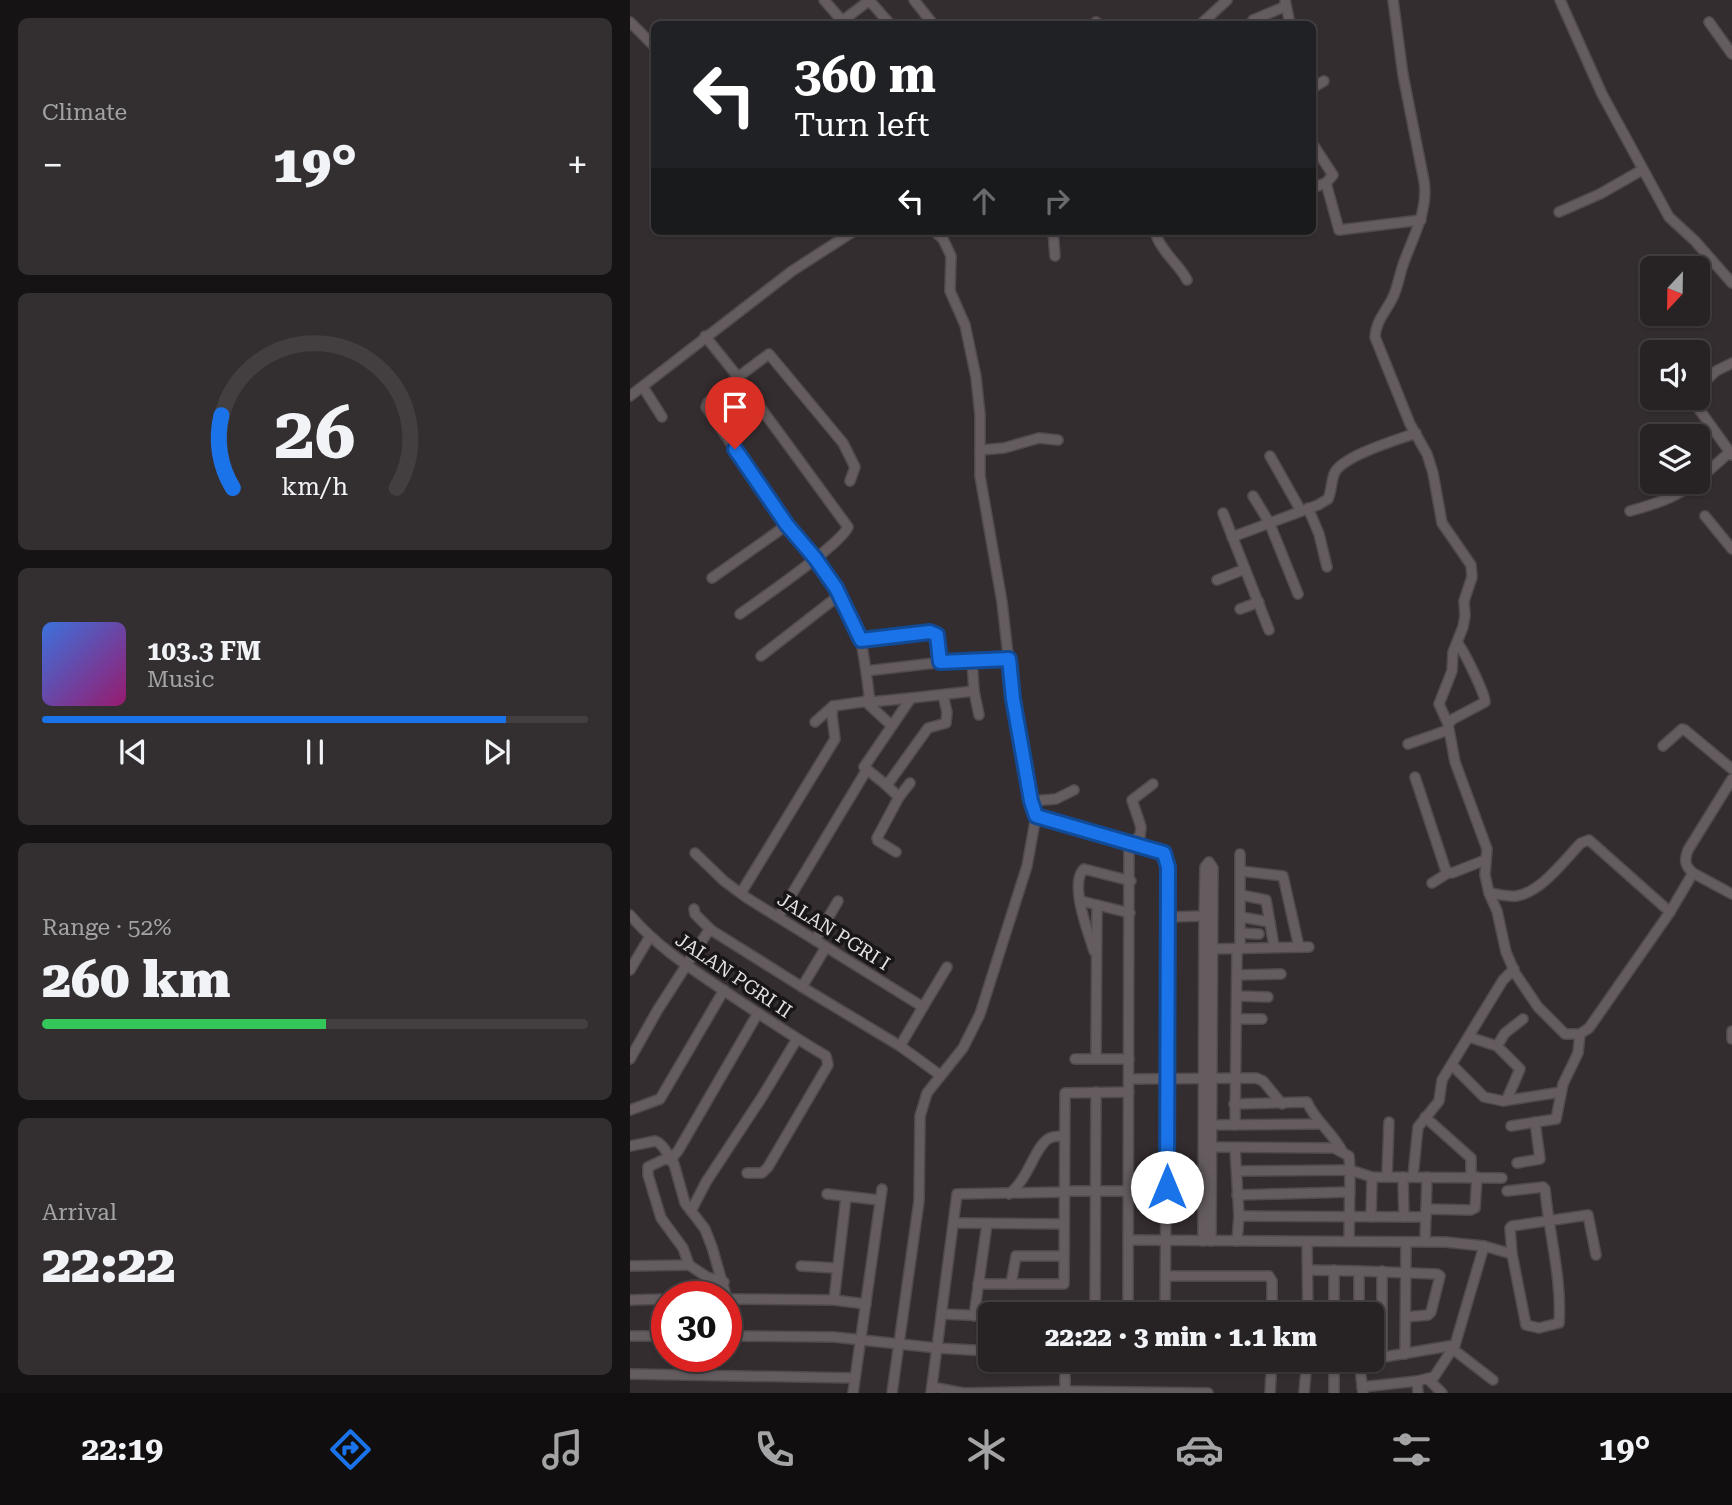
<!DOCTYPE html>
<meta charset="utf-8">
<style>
:root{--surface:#272224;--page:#332f31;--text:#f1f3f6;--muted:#a4a4a6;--line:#433f41;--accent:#1a73e8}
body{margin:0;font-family:"Roboto Serif",serif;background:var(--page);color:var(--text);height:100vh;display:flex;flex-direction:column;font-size:26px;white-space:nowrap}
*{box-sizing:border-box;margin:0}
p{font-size:23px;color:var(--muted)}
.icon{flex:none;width:38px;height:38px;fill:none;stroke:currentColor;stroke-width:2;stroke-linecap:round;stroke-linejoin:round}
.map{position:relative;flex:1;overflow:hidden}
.drawer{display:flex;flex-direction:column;gap:18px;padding:18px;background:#151314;width:630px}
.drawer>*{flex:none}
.guide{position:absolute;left:21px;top:21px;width:665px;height:214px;border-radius:10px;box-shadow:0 2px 5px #0004,0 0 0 2px var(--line);background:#202124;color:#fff;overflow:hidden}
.needle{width:46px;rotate:202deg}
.fabs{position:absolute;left:1010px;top:256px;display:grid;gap:14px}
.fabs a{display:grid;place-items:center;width:70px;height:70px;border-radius:10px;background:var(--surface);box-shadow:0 2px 5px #0004,0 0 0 2px var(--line);font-size:35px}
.speed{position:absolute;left:21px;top:1281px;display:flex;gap:14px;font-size:35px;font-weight:700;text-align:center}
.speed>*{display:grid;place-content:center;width:91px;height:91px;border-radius:50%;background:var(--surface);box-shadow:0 2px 5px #0004,0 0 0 2px var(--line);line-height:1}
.speed .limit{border:10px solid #d22;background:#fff;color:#111}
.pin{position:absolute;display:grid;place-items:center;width:60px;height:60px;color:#fff;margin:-72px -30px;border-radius:50% 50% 50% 0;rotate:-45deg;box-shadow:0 0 7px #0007}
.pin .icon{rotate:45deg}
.me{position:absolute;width:77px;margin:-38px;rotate:0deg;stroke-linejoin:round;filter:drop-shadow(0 0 5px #0008)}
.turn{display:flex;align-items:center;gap:24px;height:147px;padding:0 28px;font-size:32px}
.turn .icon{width:91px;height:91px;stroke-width:2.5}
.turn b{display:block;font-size:49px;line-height:60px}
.lanes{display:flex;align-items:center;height:66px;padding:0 28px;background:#0003;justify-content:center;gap:35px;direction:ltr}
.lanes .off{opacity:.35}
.big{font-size:52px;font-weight:800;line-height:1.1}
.drawer .tile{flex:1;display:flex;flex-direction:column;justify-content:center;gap:10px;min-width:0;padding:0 24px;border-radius:10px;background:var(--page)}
.drawer .dial{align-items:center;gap:0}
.dial svg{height:182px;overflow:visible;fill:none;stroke:var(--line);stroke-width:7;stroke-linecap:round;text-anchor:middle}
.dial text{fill:var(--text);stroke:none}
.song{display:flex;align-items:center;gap:21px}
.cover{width:84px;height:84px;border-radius:10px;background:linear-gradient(135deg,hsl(220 70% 55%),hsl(320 70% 35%))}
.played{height:7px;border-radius:4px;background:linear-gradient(90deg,var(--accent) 85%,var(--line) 85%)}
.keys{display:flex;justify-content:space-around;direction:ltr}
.heat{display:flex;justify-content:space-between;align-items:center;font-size:38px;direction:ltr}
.charge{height:10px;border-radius:5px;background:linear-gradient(90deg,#34c759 52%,var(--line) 0)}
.trip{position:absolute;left:348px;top:1302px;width:406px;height:70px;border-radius:10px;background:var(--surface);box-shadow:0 2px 5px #0004,0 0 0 2px var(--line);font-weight:800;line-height:70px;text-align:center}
.tabs{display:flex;height:112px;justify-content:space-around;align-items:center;background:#100e0e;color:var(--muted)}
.tabs .icon{width:49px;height:49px}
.tabs .on{color:var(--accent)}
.tabs b{font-size:32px;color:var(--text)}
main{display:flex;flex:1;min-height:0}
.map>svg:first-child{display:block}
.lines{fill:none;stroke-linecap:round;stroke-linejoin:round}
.minor-casing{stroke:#504a4d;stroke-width:12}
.minor{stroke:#645c5f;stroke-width:9}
.route-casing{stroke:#114b97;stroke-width:18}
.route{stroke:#1a73e8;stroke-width:12}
.labels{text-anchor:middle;stroke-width:7;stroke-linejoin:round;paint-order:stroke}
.street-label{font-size:19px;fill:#e6e2e4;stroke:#191617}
</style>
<main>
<section class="drawer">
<div class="tile"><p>Climate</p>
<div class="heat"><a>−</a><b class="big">19°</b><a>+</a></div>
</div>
<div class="tile dial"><svg viewBox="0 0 100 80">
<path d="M14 69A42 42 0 1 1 86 69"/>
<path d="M14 69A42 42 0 0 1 9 37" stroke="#1a73e8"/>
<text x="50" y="56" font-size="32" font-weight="700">26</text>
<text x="50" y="72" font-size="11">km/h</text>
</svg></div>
<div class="tile">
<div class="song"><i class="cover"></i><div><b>103.3 FM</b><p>Music</p></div></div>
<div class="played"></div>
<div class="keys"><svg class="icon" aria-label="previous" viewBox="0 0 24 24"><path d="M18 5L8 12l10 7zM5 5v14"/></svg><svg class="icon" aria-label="pause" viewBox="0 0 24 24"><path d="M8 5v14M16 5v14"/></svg><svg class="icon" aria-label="next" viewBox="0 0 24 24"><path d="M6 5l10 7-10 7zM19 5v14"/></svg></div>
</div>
<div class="tile"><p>Range · 52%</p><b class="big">260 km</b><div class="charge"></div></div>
<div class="tile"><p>Arrival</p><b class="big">22:22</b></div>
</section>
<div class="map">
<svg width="1102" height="1393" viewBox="0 0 1102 1393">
<rect width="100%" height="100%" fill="#342d30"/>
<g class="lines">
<!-- minor casing -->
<g class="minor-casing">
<g id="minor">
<polyline points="194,0 215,24"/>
<polyline points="239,0 260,24"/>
<polyline points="284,0 303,24"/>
<polyline points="655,0 660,24"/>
<path d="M763 0 773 75 794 181C799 211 782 238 773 265 769 276 768 287 763 297 756 312 746 320 745 337L780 424 797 454 803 473 812 523 841 565 842 577 834 601 835 616 833 627 823 652 822 671 809 704 818 724 825 762 857 849 855 875 859 893 867 911 876 952 885 973 908 1007 935 1034H950L959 1028 1040 912 1063 873 1102 894"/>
<polyline points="930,0 972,94 1039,217 1065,241 1102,283"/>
<polyline points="0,22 24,46"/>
<polyline points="466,22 468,24"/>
<polyline points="1079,22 1102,54"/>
<polyline points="208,24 240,0"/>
<polyline points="571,24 597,0"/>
<polyline points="622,24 623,20 656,6"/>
<polyline points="682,88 694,81"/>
<polyline points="682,143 703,175 696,183 682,188"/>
<polyline points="696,183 709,230 791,220"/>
<polyline points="929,212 970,194 1012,170"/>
<polyline points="423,231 425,256"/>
<path d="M528 231 526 235C533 254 549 264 557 280"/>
<path d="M75 336 108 377 218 527C209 546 132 598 110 614"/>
<polyline points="13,387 32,417"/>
<polyline points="1068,388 1086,371 1102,363"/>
<polyline points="0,396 162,271 224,231"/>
<polyline points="1064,397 1066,405 1102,455"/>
<polyline points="350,450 374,448 409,438 428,440"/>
<polyline points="640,456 671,511"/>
<polyline points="1068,480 1100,452"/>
<polyline points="623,496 639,522 668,594"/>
<polyline points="678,508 689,534 697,567"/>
<path d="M1000 511C1022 505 1049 497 1066 481"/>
<polyline points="593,513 639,630"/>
<polyline points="1075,516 1102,549"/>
<path d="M602 537 688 505 698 499C702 490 701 480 705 472 715 455 767 440 786 433"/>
<polyline points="82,578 157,525"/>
<polyline points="587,580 615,569"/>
<polyline points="208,591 231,640 236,671"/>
<polyline points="610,609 629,602"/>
<polyline points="231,640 305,633 308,635 310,662"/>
<polyline points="131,656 207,597 208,591 185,558 157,525 76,407 78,402 108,377 139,354 213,443 225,467 220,481"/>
<polyline points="342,660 344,691 349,715"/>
<polyline points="313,695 317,712 316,723 298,728 260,781 255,784 234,767 281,698 344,691"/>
<polyline points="281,698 240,702 236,671 322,661 378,658"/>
<polyline points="235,701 262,726"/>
<polyline points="185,722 203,706 239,701"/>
<path d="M818 724 823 719 855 702C855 694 833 648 827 643"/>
<polyline points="778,744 818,730"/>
<polyline points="1033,746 1052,729 1055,730 1102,769"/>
<polyline points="785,777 816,871 822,873 855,860"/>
<polyline points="255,784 269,797 247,838 248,841 266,852"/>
<polyline points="269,797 280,783"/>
<polyline points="401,801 426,799 444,790"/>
<polyline points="406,816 535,853 537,858 538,966 535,1314"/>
<polyline points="499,844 510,836 511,827 502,800 523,784"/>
<polyline points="65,853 94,881 117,898 293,1007 270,1046"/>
<polyline points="611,871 653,876 669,947"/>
<path d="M1063 873C1055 866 1054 860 1058 850L1102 779"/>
<polyline points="802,883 818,873"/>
<polyline points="111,893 205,739 202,715 203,706"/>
<path d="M859 893C868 894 878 897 886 896 912 892 934 860 951 843L959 840 1040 912"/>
<polyline points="611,895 636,900 644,946"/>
<polyline points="451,901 500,913"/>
<polyline points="64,909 65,914 81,930"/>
<path d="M0 915C27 947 62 969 96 992 129 1014 162 1036 196 1056L198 1065 138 1167 132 1173H117"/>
<polyline points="148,917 236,771"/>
<polyline points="538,917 574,916"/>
<polyline points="611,917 640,922"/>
<polyline points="610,933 629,934"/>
<polyline points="185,940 208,901"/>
<polyline points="580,949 679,947"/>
<polyline points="610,949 610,854"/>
<path d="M464 951C458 932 439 883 454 869L501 881"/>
<polyline points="0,970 19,938"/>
<polyline points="607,975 651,974"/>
<polyline points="172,987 270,1046 310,1075"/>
<polyline points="608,996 638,997"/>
<polyline points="293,1007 317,967"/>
<polyline points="607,1019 632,1019"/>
<polyline points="1102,1031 1102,1039"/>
<polyline points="839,1037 867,1046 890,1069 877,1099"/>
<polyline points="867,1046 875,1033 893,1019"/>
<polyline points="466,1058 467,905"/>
<polyline points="0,1059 27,1011 77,933 81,930 172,987 196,947"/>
<polyline points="445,1059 499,1059"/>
<polyline points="822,1065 854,1097 873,1101 931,1092"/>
<polyline points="500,1079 626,1078 633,1081 652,1104"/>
<path d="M604 1104 677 1102C686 1122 702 1132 712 1151"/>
<polyline points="0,1110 30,1099 94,990"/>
<polyline points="795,1117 841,1158 841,1177"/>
<polyline points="580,1125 689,1124"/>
<polyline points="605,1125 607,949"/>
<polyline points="881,1126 926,1119 933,1084 948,1053 950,1034"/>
<path d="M0 1146 25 1141C35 1144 34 1153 43 1158"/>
<polyline points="580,1147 704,1148 719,1156 720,1170 742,1177 872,1178"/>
<polyline points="605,1148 609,1216 607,1241"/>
<polyline points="40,1160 44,1164 55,1203 75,1229 82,1247 97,1299"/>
<polyline points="887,1163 910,1159 905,1122"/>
<polyline points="607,1171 720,1170 719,1241"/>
<polyline points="757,1176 759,1122"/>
<polyline points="783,1176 788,1127 809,1101 812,1080 873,980 884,969"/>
<polyline points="773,1177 774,1217"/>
<polyline points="434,1191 499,1191"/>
<path d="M877 1191 913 1187 915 1189C919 1234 932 1278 929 1323L909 1328 896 1325 882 1254"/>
<polyline points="197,1194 249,1200"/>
<path d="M379 1194C398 1180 405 1147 418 1139 422 1136 429 1136 434 1136"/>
<polyline points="607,1195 720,1192"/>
<polyline points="796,1209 841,1210 845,1208 847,1177"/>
<polyline points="61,1211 76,1182 132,1097 167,1039"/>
<polyline points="609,1216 796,1217"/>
<polyline points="741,1217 742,1177"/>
<polyline points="324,1223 434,1224"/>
<polyline points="498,1240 815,1242 854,1246 825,1345 742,1359"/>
<polyline points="573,1241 574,916 575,867 579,862 583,868 581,1241"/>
<polyline points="677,1242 678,1314"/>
<polyline points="795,1242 797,1177"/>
<polyline points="854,1246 882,1254 880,1228 882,1226 958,1215 966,1255"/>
<polyline points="59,1265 77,1277 94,1282"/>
<polyline points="0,1266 59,1265 53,1248 31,1218 18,1175 18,1167 35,1159 40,1160 48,1151 128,1013"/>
<polyline points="171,1266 206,1268"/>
<polyline points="678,1270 729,1271 729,1314"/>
<polyline points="729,1271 807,1274 810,1276 801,1312 798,1315 776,1317"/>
<polyline points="752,1271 752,1358"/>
<polyline points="536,1276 639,1276 642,1281 642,1314"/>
<polyline points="348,1284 434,1284 435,1093 499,1092"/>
<polyline points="381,1284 386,1256 434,1256"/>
<polyline points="96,1299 204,1300 236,1304"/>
<polyline points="0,1300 37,1299"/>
<polyline points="204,1300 216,1197"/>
<polyline points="312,1314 360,1316"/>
<polyline points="465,1314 466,1092"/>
<polyline points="498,1314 499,844"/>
<polyline points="704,1314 704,1270"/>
<polyline points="344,1316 357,1224"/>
<polyline points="0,1336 37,1336"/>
<polyline points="96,1336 204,1337 307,1348 360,1351"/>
<polyline points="824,1350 863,1380"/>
<polyline points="775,1354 776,1243"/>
<polyline points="704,1360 704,1393"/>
<polyline points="729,1360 733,1393"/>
<polyline points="0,1374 225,1378"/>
<polyline points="798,1379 812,1393"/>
<polyline points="302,1387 333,1393 435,1391 578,1393"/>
<polyline points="732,1387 787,1381"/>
<polyline points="435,1391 435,1360"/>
<polyline points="223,1393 252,1189"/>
<polyline points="262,1393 289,1201 290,1116 297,1093 333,1048 350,1014 397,866 406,816 401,801 398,773 383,699 372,602 350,476 350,415 346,377 335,325 320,291 321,256 313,239 304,231"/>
<polyline points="301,1393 327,1194 434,1192"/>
<polyline points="640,1393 642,1360"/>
<polyline points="674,1393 677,1360"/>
<polyline points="788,1393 787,1381 804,1377 825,1345"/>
</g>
</g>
<!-- minor -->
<use href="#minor" class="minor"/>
</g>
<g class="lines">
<!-- route casing -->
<g class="route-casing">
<polyline id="route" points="105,449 157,525 185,558 206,588 231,640 300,632 307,635 310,662 379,659 383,699 401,801 406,816 534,853 538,867 537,1187"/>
</g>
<!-- route -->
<use href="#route" class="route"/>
</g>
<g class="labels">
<!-- street labels -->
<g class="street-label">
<text transform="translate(204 931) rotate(32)" y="7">JALAN PGRI I</text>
<text transform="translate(104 975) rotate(34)" y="7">JALAN PGRI II</text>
</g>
</g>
</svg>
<div class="fabs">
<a><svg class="needle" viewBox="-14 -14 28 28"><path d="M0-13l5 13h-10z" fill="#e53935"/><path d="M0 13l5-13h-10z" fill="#a4a4a6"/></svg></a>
<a><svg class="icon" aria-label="sound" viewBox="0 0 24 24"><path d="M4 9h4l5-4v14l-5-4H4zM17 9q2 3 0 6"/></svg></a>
<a><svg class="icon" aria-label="layers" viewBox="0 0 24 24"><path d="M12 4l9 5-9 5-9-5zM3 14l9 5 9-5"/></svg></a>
</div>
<div class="speed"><div class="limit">30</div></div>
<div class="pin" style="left:105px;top:449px;background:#d93025"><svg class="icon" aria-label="arrive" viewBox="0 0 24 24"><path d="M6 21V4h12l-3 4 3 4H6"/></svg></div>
<svg class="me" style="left:537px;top:1187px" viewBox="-20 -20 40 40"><circle r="19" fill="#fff"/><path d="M0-13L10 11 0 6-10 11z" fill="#1a73e8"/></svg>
<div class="trip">22:22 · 3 min · 1.1 km</div>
<div class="guide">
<div class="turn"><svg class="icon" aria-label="left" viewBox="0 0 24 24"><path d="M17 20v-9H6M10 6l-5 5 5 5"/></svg><div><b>360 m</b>Turn left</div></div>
<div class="lanes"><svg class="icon" aria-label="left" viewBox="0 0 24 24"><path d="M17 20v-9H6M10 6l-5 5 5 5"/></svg><svg class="icon off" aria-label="ahead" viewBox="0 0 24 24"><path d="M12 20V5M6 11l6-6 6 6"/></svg><svg class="icon off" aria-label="right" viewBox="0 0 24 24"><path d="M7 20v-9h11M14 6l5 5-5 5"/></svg></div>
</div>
</div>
</main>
<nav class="tabs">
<b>22:19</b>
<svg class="icon on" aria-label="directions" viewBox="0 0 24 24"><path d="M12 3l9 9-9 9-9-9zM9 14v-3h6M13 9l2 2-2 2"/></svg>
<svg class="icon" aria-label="music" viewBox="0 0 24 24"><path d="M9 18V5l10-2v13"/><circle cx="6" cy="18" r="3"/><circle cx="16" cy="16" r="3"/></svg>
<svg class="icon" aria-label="phone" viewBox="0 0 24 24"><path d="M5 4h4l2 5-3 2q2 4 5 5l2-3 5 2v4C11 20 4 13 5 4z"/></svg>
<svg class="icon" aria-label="climate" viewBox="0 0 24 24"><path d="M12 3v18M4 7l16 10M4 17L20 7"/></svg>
<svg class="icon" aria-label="car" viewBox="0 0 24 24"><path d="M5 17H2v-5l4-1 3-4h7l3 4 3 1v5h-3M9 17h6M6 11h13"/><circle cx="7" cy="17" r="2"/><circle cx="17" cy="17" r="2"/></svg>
<svg class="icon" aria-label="filters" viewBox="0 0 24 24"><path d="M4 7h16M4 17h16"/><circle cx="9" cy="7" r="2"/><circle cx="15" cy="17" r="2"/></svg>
<b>19°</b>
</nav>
